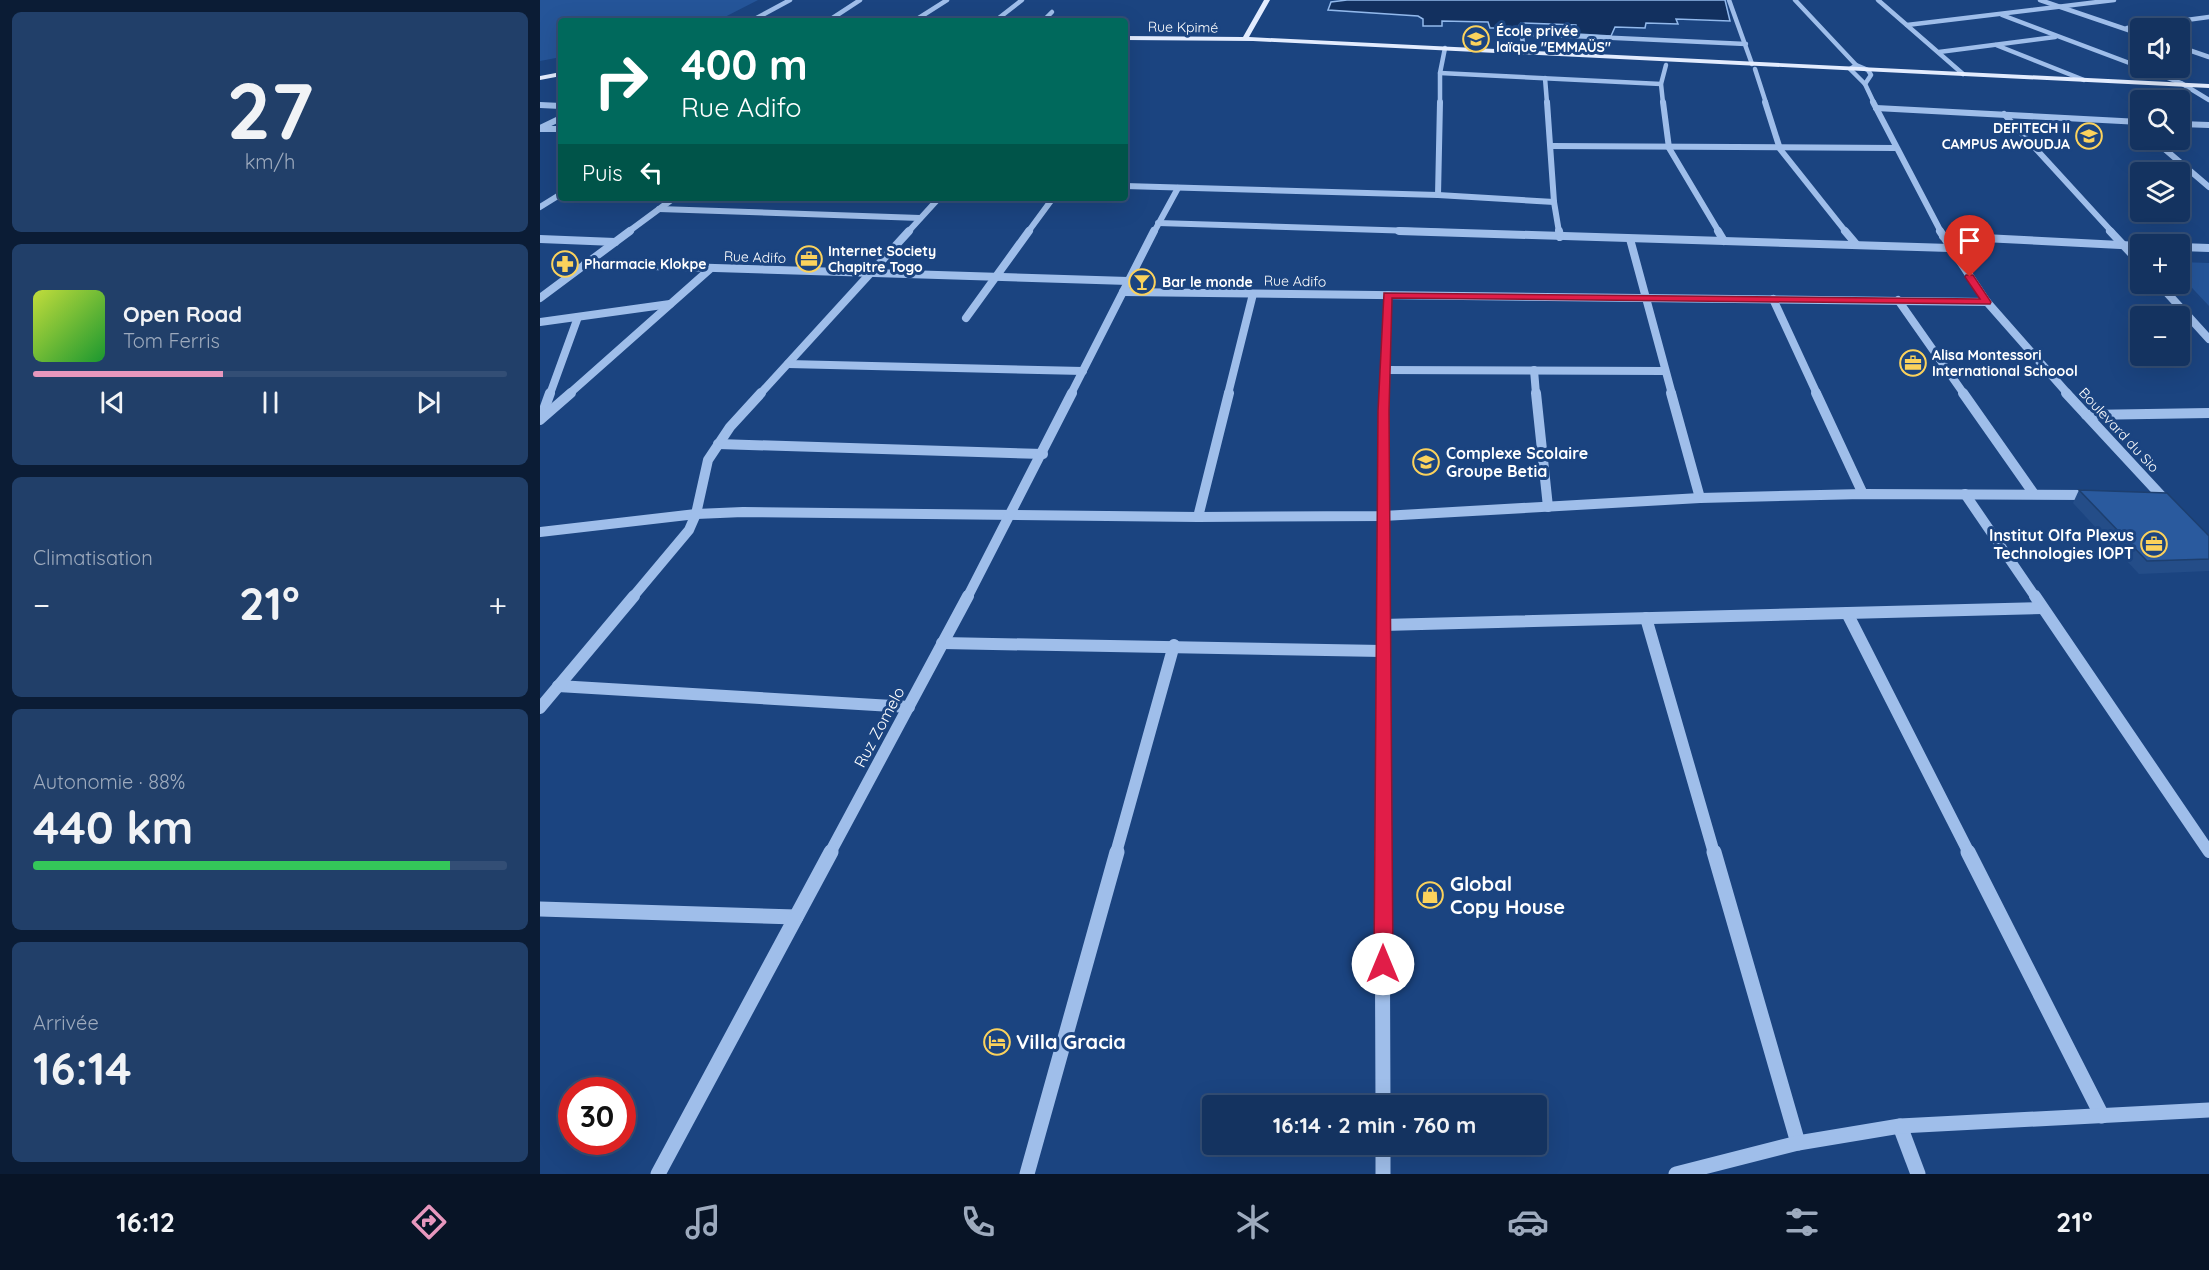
<!DOCTYPE html>
<html lang="fr">
<meta charset="utf-8">
<style>
:root{--surface:#143360;--page:#213f69;--text:#f1f3f6;--muted:#9daabd;--line:#334e75;--accent:#e797bd}
body{margin:0;font-family:Quicksand,sans-serif;background:var(--page);color:var(--text);height:100vh;display:flex;flex-direction:column;font-size:22px;white-space:nowrap}
*{box-sizing:border-box;margin:0}
p{font-size:20px;color:var(--muted)}
.icon{flex:none;width:33px;height:33px;fill:none;stroke:currentColor;stroke-width:2;stroke-linecap:round;stroke-linejoin:round}
.map{position:relative;flex:1;overflow:hidden}
.drawer{display:flex;flex-direction:column;gap:12px;padding:12px;background:#0b1c35;width:540px}
.drawer>*{flex:none}
.banner{position:absolute;left:18px;top:18px;width:570px;height:183px;border-radius:6px;box-shadow:0 6px 24px #0002,0 0 0 2px var(--line);background:#00695c;color:#fff;overflow:hidden}
.buttons{position:absolute;left:1590px;top:18px;display:grid;gap:12px}
.buttons a{display:grid;place-items:center;width:60px;height:60px;border-radius:6px;background:var(--surface);box-shadow:0 6px 24px #0002,0 0 0 2px var(--line);font-size:30px}
.speed{position:absolute;left:18px;top:1077px;display:flex;gap:12px;font-size:30px;font-weight:700;text-align:center}
.speed>*{display:grid;place-content:center;width:78px;height:78px;border-radius:50%;background:var(--surface);box-shadow:0 6px 24px #0002,0 0 0 2px var(--line);line-height:1}
.speed .limit{border:9px solid #d22;background:#fff;color:#111}
.pin{position:absolute;display:grid;place-items:center;width:51px;height:51px;color:#fff;margin:-62px -26px;border-radius:50% 50% 50% 0;rotate:-45deg;box-shadow:0 0 6px #0007}
.pin .icon{rotate:45deg}
.me{position:absolute;width:66px;margin:-33px;rotate:0deg;stroke-linejoin:round;filter:drop-shadow(0 0 4px #0008)}
.turn{display:flex;align-items:center;gap:21px;height:126px;padding:0 24px;font-size:27px}
.turn .icon{width:78px;height:78px;stroke-width:2.5}
.turn b{display:block;font-size:42px;line-height:51px}
.then{display:flex;align-items:center;height:57px;padding:0 24px;background:#0003;gap:12px;font-size:22px}
.big{font-size:45px;font-weight:700;line-height:1.1}
.drawer .card{flex:1;display:flex;flex-direction:column;justify-content:center;gap:9px;min-width:0;padding:0 21px;border-radius:9px;background:var(--page)}
.drawer .dial{align-items:center;gap:0}
.dial b{font-size:78px;line-height:1}
.song{display:flex;align-items:center;gap:18px}
.cover{width:72px;height:72px;border-radius:9px;background:linear-gradient(135deg,hsl(70 70% 55%),hsl(130 70% 35%))}
.played{height:6px;border-radius:3px;background:linear-gradient(90deg,var(--accent) 40%,var(--line) 40%)}
.keys{display:flex;justify-content:space-around;direction:ltr}
.heat{display:flex;justify-content:space-between;align-items:center;font-size:33px;direction:ltr}
.charge{height:9px;border-radius:4px;background:linear-gradient(90deg,#34c759 88%,var(--line) 0)}
.trip{position:absolute;left:662px;top:1095px;width:345px;height:60px;border-radius:6px;background:var(--surface);box-shadow:0 6px 24px #0002,0 0 0 2px var(--line);font-weight:700;line-height:60px;text-align:center}
.tab-bar{display:flex;height:96px;justify-content:space-around;align-items:center;background:#081426;color:var(--muted)}
.tab-bar .icon{width:42px;height:42px}
.tab-bar .selected{color:var(--accent)}
.tab-bar b{font-size:27px;color:var(--text)}
main{display:flex;flex:1;min-height:0}
.map>svg:first-child{display:block}
.green{fill:#255599}
.water{fill:#12305f;stroke:#92b9ec;stroke-width:1.5}
.lines{fill:none;stroke-linecap:round;stroke-linejoin:round}
.minor-far5{stroke:#9fbeea;stroke-width:4.5}
.minor-far4{stroke:#9fbeea;stroke-width:6}
.minor-far3{stroke:#9fbeea;stroke-width:8}
.minor-far2{stroke:#9fbeea;stroke-width:10}
.minor-far1{stroke:#9fbeea;stroke-width:12}
.minor{stroke:#9fbeea;stroke-width:15}
.major{fill:#e3ecfe;fill-rule:evenodd}
.wall{fill:#244d88}
.building{fill:#2a5a9e;stroke:#1d3f6f;stroke-width:1.5}
.route{fill:#e11d48;stroke:#92132f;stroke-width:1.5}
.labels{text-anchor:middle;stroke-width:6;stroke-linejoin:round;paint-order:stroke}
.far-street-label{font-size:14px;fill:#fff;stroke:#1b4480}
.far-poi-label{font-size:14px;font-weight:bold;fill:#fff;stroke:#1b4480;text-anchor:start}
.poi-label{font-size:16px;font-weight:bold;fill:#fff;stroke:#1b4480;text-anchor:start}
.street-label{font-size:16px;fill:#fff;stroke:#1b4480}
.near-poi-label{font-size:20px;font-weight:bold;fill:#fff;stroke:#1b4480;text-anchor:start}
</style>
<main>
<section class="drawer">
<div class="card dial"><b>27</b><p>km/h</p></div>
<div class="card">
<div class="song"><i class="cover"></i><div><b>Open Road</b><p>Tom Ferris</p></div></div>
<div class="played"></div>
<div class="keys"><svg class="icon" aria-label="previous" viewBox="0 0 24 24"><path d="M18 5L8 12l10 7zM5 5v14"/></svg><svg class="icon" aria-label="pause" viewBox="0 0 24 24"><path d="M8 5v14M16 5v14"/></svg><svg class="icon" aria-label="next" viewBox="0 0 24 24"><path d="M6 5l10 7-10 7zM19 5v14"/></svg></div>
</div>
<div class="card"><p>Climatisation</p>
<div class="heat"><a>−</a><b class="big">21°</b><a>+</a></div>
</div>
<div class="card"><p>Autonomie · 88%</p><b class="big">440 km</b><div class="charge"></div></div>
<div class="card"><p>Arrivée</p><b class="big">16:14</b></div>
</section>
<div class="map">
<svg width="1669" height="1174" viewBox="0 0 1669 1174">
<rect width="100%" height="100%" fill="#1b4480"/>
<!-- green -->
<g class="green">
<polygon points="0,0 218,0 177,21 21,21 21,57 0,61"/>
<polygon points="1640,262 1669,263 1669,306 1640,275"/>
</g>
<!-- water -->
<polygon class="water" points="807,0 1185,0 1190,21 1136,19 1138,24 1106,23 1105,28 1075,27 1071,36 1037,34 1036,25 981,23 977,28 950,28 948,22 902,21 902,26 883,26 883,19 878,16 788,10 791,2"/>
<g class="lines">
<!-- minor-far5 -->
<g class="minor-far5">
<polyline points="1189,0 1212,64"/>
<polyline points="1255,0 1316,65 1328,70 1331,75 1325,84"/>
<polyline points="1338,0 1423,74"/>
<polyline points="1500,0 1600,34"/>
<polyline points="1462,15 1600,67"/>
<polyline points="211,21 250,0"/>
<polyline points="288,21 320,0"/>
<polyline points="374,21 407,0"/>
<polyline points="455,21 482,0"/>
<polyline points="503,21 512,12"/>
<polyline points="1367,25 1574,0"/>
<polyline points="1587,28 1669,17"/>
<polyline points="1456,45 1544,80"/>
<polyline points="1640,47 1669,57"/>
<polyline points="984,52 982,36 989,34 1206,44"/>
<polyline points="1399,52 1515,37"/>
<polyline points="1316,65 1310,69 1325,84 1334,103"/>
<polyline points="1601,68 1641,83 1669,100"/>
<polyline points="1215,69 1226,103"/>
<polyline points="900,73 1121,84"/>
<polyline points="1005,78 1007,103"/>
<polyline points="900,103 900,73 905,48"/>
<polyline points="1123,103 1121,84 1126,65"/>
</g>
<!-- minor-far4 -->
<g class="minor-far4">
<polyline points="1007,102 1014,202 1019,232"/>
<polyline points="1123,102 1129,148 1179,232"/>
<polyline points="1225,102 1240,149 1306,232"/>
<polyline points="1333,102 1401,232"/>
<polyline points="0,105 21,106"/>
<polyline points="1336,108 1600,122"/>
<polyline points="1464,114 1572,232"/>
<polyline points="1640,124 1669,125"/>
<polyline points="0,128 21,118"/>
<polyline points="0,129 21,129"/>
<polyline points="1614,140 1669,187"/>
<polyline points="1012,146 1355,148"/>
<polyline points="585,186 898,195 1014,202"/>
<polyline points="898,195 900,102"/>
<polyline points="0,207 21,194"/>
<polyline points="119,209 380,218"/>
<polyline points="618,223 906,232"/>
<polyline points="88,232 134,198"/>
<polyline points="368,232 399,198"/>
<polyline points="488,232 513,198"/>
<polyline points="614,232 638,188"/>
</g>
<!-- minor-far3 -->
<g class="minor-far3">
<polyline points="859,231 1410,248"/>
<polyline points="1019,231 1020,237"/>
<polyline points="1178,231 1184,241"/>
<polyline points="1305,231 1316,244"/>
<polyline points="1400,231 1447,302 1528,394"/>
<polyline points="1570,231 1600,263"/>
<polyline points="1403,236 1600,246"/>
<polyline points="0,239 75,242"/>
<polyline points="1090,239 1132,394"/>
<polyline points="1640,247 1669,248"/>
<polyline points="45,264 588,281"/>
<polyline points="1619,284 1669,339"/>
<polyline points="583,292 1447,302"/>
<polyline points="0,298 90,231"/>
<polyline points="1233,299 1277,394"/>
<polyline points="1358,300 1424,394"/>
<polyline points="426,318 489,231"/>
<polyline points="0,322 130,304"/>
<polyline points="248,364 543,371"/>
<polyline points="844,370 1124,371"/>
<polyline points="994,370 996,394"/>
<polyline points="10,394 38,317"/>
<polyline points="29,394 170,269"/>
<polyline points="220,394 369,231"/>
<polyline points="531,394 614,231"/>
<polyline points="688,394 713,294"/>
<polyline points="844,394 848,295"/>
</g>
<!-- minor-far2 -->
<g class="minor-far2">
<polyline points="996,393 1008,507"/>
<polyline points="1131,393 1160,498"/>
<polyline points="1276,393 1323,494"/>
<polyline points="1423,393 1494,494"/>
<polyline points="1526,393 1627,502"/>
<polyline points="1546,415 1669,413"/>
<polyline points="1,418 10,393"/>
<polyline points="0,420 31,393"/>
<polyline points="178,444 503,454"/>
<polyline points="1425,494 1496,598"/>
<polyline points="658,517 689,393"/>
<polyline points="0,532 156,514 203,512 658,517 843,516 1160,498 1323,494 1549,495"/>
<polyline points="92,598 149,530 156,514 168,460 190,427 221,393"/>
<polyline points="427,598 532,393"/>
<polyline points="842,598 844,393"/>
</g>
<!-- minor-far1 -->
<g class="minor-far1">
<polyline points="842,596 842,853"/>
<polyline points="1495,596 1669,852"/>
<polyline points="1307,613 1429,853"/>
<polyline points="1106,618 1174,853"/>
<polyline points="843,625 1502,608"/>
<polyline points="402,643 842,651"/>
<polyline points="18,686 369,707"/>
<polyline points="0,708 94,596"/>
<polyline points="290,853 428,596"/>
<polyline points="576,853 634,645"/>
</g>
<!-- minor -->
<g class="minor">
<polyline points="842,852 843,1106"/>
<polyline points="1174,852 1258,1143"/>
<polyline points="1428,852 1562,1116"/>
<polyline points="0,909 256,917"/>
<polyline points="1360,1126 1378,1174"/>
<polyline points="843,1144 843,1174"/>
<polyline points="118,1174 291,852"/>
<polyline points="487,1174 577,852"/>
<polyline points="1136,1174 1258,1143 1360,1126 1669,1110"/>
</g>
<!-- major -->
<g class="major">
<polygon points="724,0 730,0 709,37 1669,84 1669,88 713,41 585,40 585,36 703,37"/>
<polygon points="21,72 21,76 0,80 0,76"/>
</g>
</g>
<!-- wall -->
<polygon class="wall" points="1539,490 1669,536 1669,571 1599,574 1533,503"/>
<!-- building -->
<polygon class="building" points="1539,490 1627,493 1669,536 1669,559 1607,561"/>
<!-- route -->
<polygon class="route" points="1426,275 1433,275 1451,302 1450,304 852,298 849,411 853,964 850,970 843,972 837,970 834,964 838,411 844,293 1440,299 1425,277"/>
<!-- icons -->
<defs>
<g id="school-ring" transform="scale(1.35)"><circle r="9.5" fill="#1b4480" stroke="#fbd25c" stroke-width="1.5"/><path d="M0-5L7-2L0 1L-7-2ZM-4 1L0 2.5L4 1V4Q0 6-4 4Z" fill="#fbd25c"/></g>
<g id="university-ring" transform="scale(1.35)"><circle r="9.5" fill="#1b4480" stroke="#fbd25c" stroke-width="1.5"/><path d="M0-5L7-2L0 1L-7-2ZM-4 1L0 2.5L4 1V4Q0 6-4 4Z" fill="#fbd25c"/></g>
<g id="office-ring" transform="scale(1.35)"><circle r="9.5" fill="#1b4480" stroke="#fbd25c" stroke-width="1.5"/><path d="M-6-3h4V-5.5h4V-3h4V5H-6ZM-1-4.5V-3h2v-1.5ZM-6 0V1H6V0Z" fill="#fbd25c"/></g>
<g id="pharmacy-ring" transform="scale(1.35)"><circle r="9.5" fill="#1b4480" stroke="#fbd25c" stroke-width="1.5"/><path d="M-2-6h4v4h4v4h-4v4h-4v-4h-4v-4h4Z" fill="#fbd25c"/></g>
<g id="bar-ring" transform="scale(1.35)"><circle r="9.5" fill="#1b4480" stroke="#fbd25c" stroke-width="1.5"/><path d="M-6-5H6L.8 .8V4.5H3.5V6h-7V4.5H-.8V.8Z" fill="#fbd25c"/></g>
<g id="shop-ring" transform="scale(1.35)"><circle r="9.5" fill="#1b4480" stroke="#fbd25c" stroke-width="1.5"/><path d="M-5-2.5h2.3a2.7 3.5 0 0 1 5.4 0H5L5.5 6h-11ZM-1.5-2.5h3a1.5 2.3 0 0 0-3 0Z" fill="#fbd25c"/></g>
<g id="hotel-ring" transform="scale(1.35)"><circle r="9.5" fill="#1b4480" stroke="#fbd25c" stroke-width="1.5"/><path d="M-6-4.5h1.5V1H6V5H4.5V3h-9V5H-6ZM-4 0a1.8 1.8 0 1 1 3.6 0ZM.5 0V-2.5h3Q6-2.5 6 0Z" fill="#fbd25c"/></g>
</defs>
<g fill-rule="evenodd">
<use href="#school-ring" x="936" y="39"/>
<use href="#university-ring" x="1549" y="136"/>
<use href="#office-ring" x="269" y="259"/>
<use href="#pharmacy-ring" x="25" y="264"/>
<use href="#bar-ring" x="602" y="282"/>
<use href="#office-ring" x="1373" y="363"/>
<use href="#school-ring" x="886" y="462"/>
<use href="#office-ring" x="1614" y="544"/>
<use href="#shop-ring" x="890" y="895"/>
<use href="#hotel-ring" x="457" y="1042"/>
</g>
<g class="labels">
<!-- far-street labels -->
<g class="far-street-label">
<text transform="translate(643 27) rotate(1)" y="5">Rue Kpimé</text>
<text transform="translate(215 257) rotate(2)" y="5">Rue Adifo</text>
<text transform="translate(755 281) rotate(1)" y="5">Rue Adifo</text>
<text transform="translate(1579 430) rotate(47)" y="5">Boulevard du Sio</text>
</g>
<!-- far-poi labels -->
<g class="far-poi-label">
<text x="956" y="36">École privée<tspan x="956" dy="16">laïque "EMMAÜS"</tspan></text>
<text x="1530" y="133" text-anchor="end">DEFITECH II<tspan x="1530" dy="16">CAMPUS AWOUDJA</tspan></text>
<text x="288" y="256">Internet Society<tspan x="288" dy="16">Chapitre Togo</tspan></text>
<text x="44" y="269">Pharmacie Klokpe</text>
<text x="622" y="287">Bar le monde</text>
<text x="1392" y="360">Alisa Montessori<tspan x="1392" dy="16">International Schoool</tspan></text>
</g>
<!-- poi labels -->
<g class="poi-label">
<text x="906" y="459">Complexe Scolaire<tspan x="906" dy="18">Groupe Betia</tspan></text>
<text x="1594" y="541" text-anchor="end">Institut Olfa Plexus<tspan x="1594" dy="18">Technologies IOPT</tspan></text>
</g>
<!-- street labels -->
<g class="street-label">
<text transform="translate(339 727) rotate(-62)" y="6">Ruz Zomelo</text>
</g>
<!-- near-poi labels -->
<g class="near-poi-label">
<text x="910" y="891">Global<tspan x="910" dy="23">Copy House</tspan></text>
<text x="476" y="1049">Villa Gracia</text>
</g>
</g>
</svg>
<div class="buttons">
<a><svg class="icon" aria-label="sound" viewBox="0 0 24 24"><path d="M4 9h4l5-4v14l-5-4H4zM17 9q2 3 0 6"/></svg></a>
<a><svg class="icon" aria-label="search" viewBox="0 0 24 24"><circle cx="10" cy="10" r="6"/><path d="M15 15l6 6"/></svg></a>
<a><svg class="icon" aria-label="layers" viewBox="0 0 24 24"><path d="M12 4l9 5-9 5-9-5zM3 14l9 5 9-5"/></svg></a>
<a>+</a>
<a>−</a>
</div>
<div class="speed"><div class="limit">30</div></div>
<div class="pin" style="left:1430px;top:277px;background:#d93025"><svg class="icon" aria-label="arrive" viewBox="0 0 24 24"><path d="M6 21V4h12l-3 4 3 4H6"/></svg></div>
<svg class="me" style="left:843px;top:964px" viewBox="-20 -20 40 40"><circle r="19" fill="#fff"/><path d="M0-13L10 11 0 6-10 11z" fill="#e11d48"/></svg>
<div class="trip">16:14 · 2 min · 760 m</div>
<div class="banner">
<div class="turn"><svg class="icon" aria-label="right" viewBox="0 0 24 24"><path d="M7 20v-9h11M14 6l5 5-5 5"/></svg><div><b>400 m</b>Rue Adifo</div></div>
<div class="then">Puis<svg class="icon" aria-label="left" viewBox="0 0 24 24"><path d="M17 20v-9H6M10 6l-5 5 5 5"/></svg></div>
</div>
</div>
</main>
<nav class="tab-bar">
<b>16:12</b>
<svg class="icon selected" aria-label="directions" viewBox="0 0 24 24"><path d="M12 3l9 9-9 9-9-9zM9 14v-3h6M13 9l2 2-2 2"/></svg>
<svg class="icon" aria-label="music" viewBox="0 0 24 24"><path d="M9 18V5l10-2v13"/><circle cx="6" cy="18" r="3"/><circle cx="16" cy="16" r="3"/></svg>
<svg class="icon" aria-label="phone" viewBox="0 0 24 24"><path d="M5 4h4l2 5-3 2q2 4 5 5l2-3 5 2v4C11 20 4 13 5 4z"/></svg>
<svg class="icon" aria-label="climate" viewBox="0 0 24 24"><path d="M12 3v18M4 7l16 10M4 17L20 7"/></svg>
<svg class="icon" aria-label="car" viewBox="0 0 24 24"><path d="M5 17H2v-5l4-1 3-4h7l3 4 3 1v5h-3M9 17h6M6 11h13"/><circle cx="7" cy="17" r="2"/><circle cx="17" cy="17" r="2"/></svg>
<svg class="icon" aria-label="filters" viewBox="0 0 24 24"><path d="M4 7h16M4 17h16"/><circle cx="9" cy="7" r="2"/><circle cx="15" cy="17" r="2"/></svg>
<b>21°</b>
</nav>
